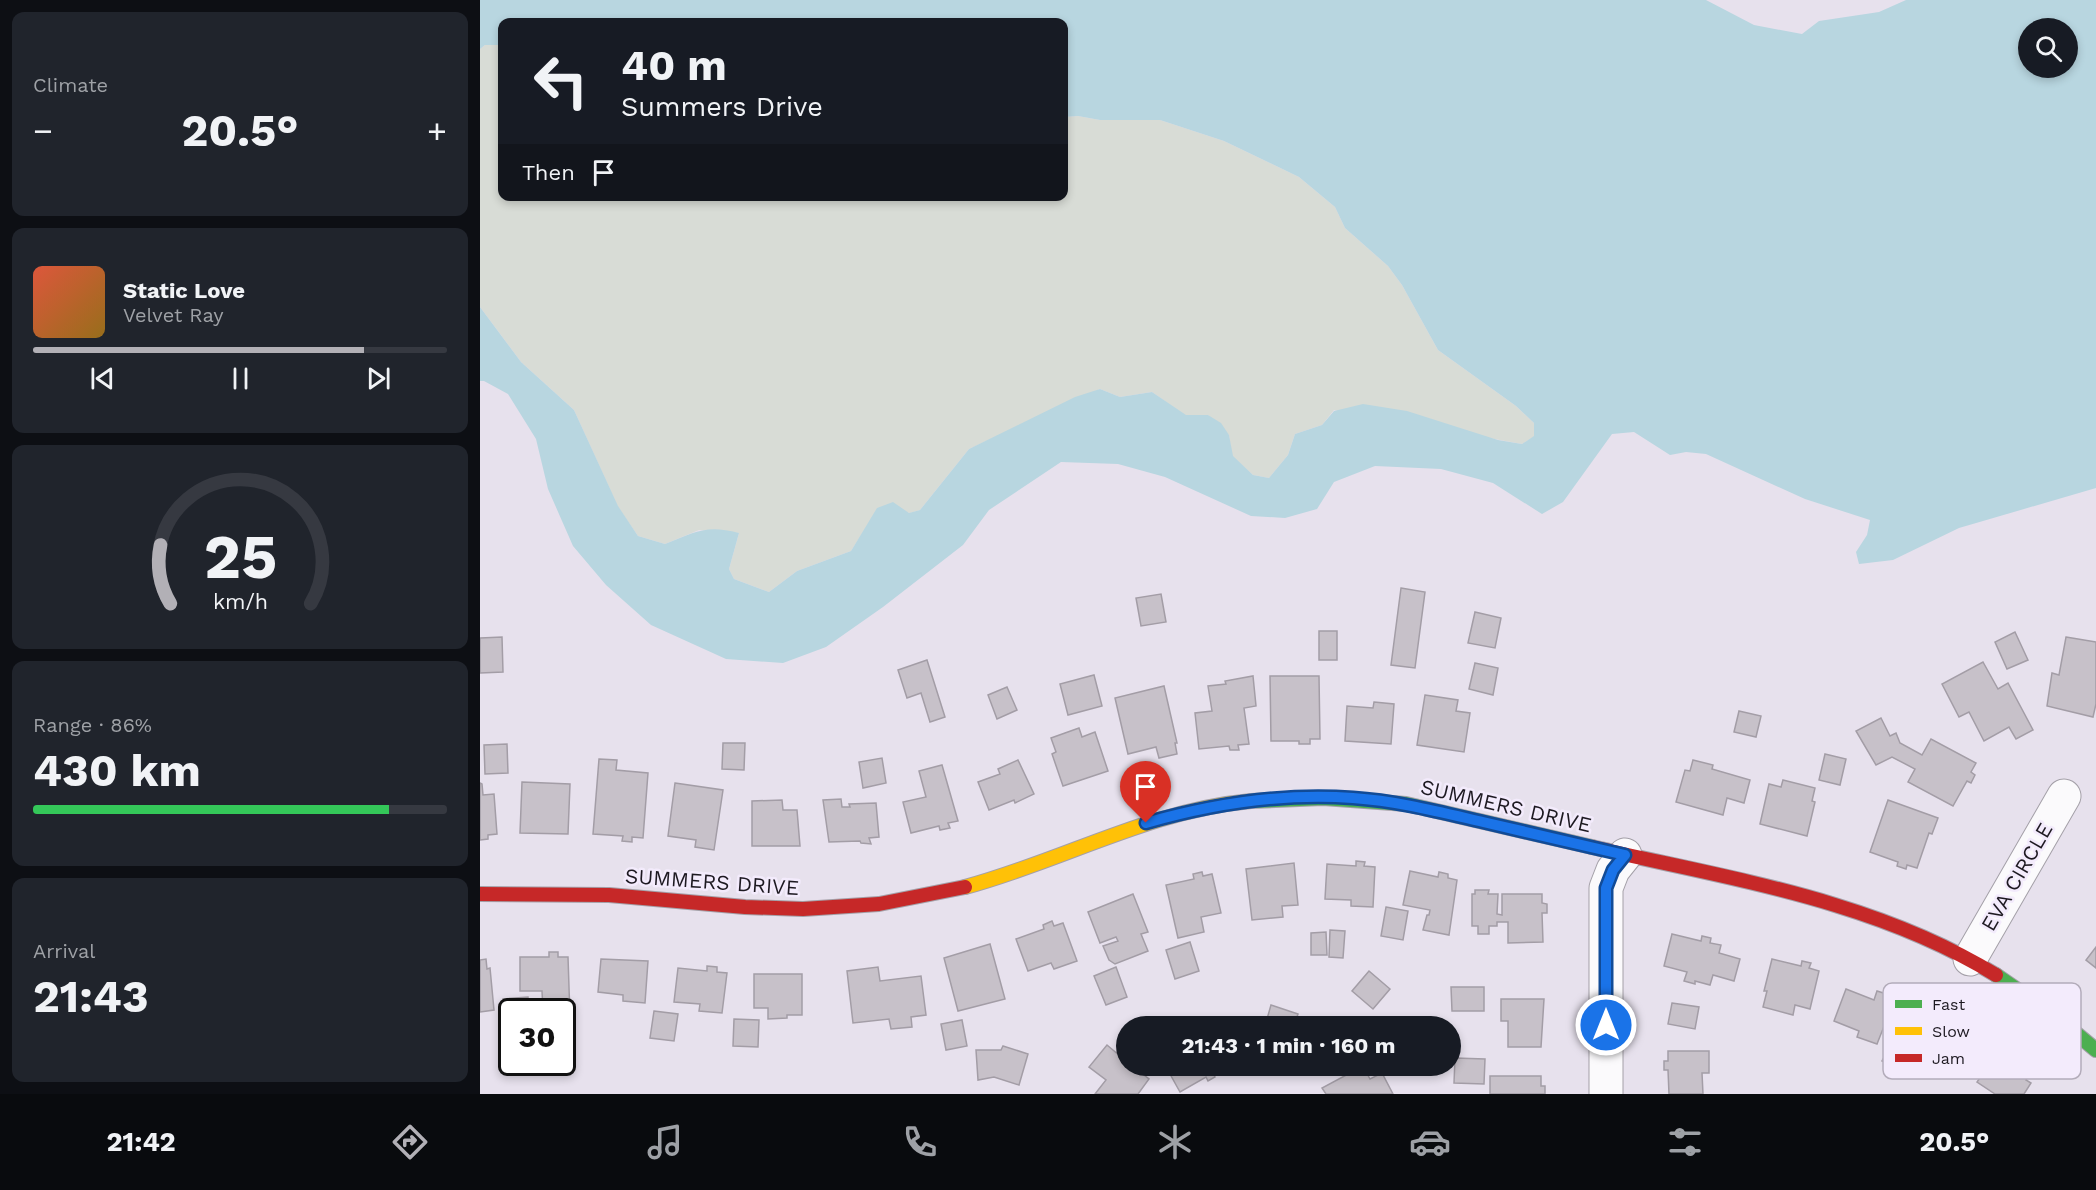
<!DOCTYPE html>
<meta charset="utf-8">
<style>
:root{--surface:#171b24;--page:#20242c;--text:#f1f3f6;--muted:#9ea1a6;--line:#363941;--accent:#b2b0b6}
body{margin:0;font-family:"Work Sans",sans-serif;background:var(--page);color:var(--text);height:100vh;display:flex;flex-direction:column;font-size:22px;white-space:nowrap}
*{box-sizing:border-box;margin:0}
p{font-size:20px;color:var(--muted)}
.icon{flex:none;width:33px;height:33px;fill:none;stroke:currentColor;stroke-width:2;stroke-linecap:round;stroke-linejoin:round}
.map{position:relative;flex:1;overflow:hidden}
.drawer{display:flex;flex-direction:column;gap:12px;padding:12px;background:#0d0f14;width:480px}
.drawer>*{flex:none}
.guide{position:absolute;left:18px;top:18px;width:570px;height:183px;border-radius:12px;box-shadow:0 3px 9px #0003;background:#171b24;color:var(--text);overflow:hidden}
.buttons{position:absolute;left:1538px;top:18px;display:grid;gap:12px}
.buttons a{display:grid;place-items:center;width:60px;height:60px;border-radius:50%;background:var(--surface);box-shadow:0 3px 9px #0003;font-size:30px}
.speed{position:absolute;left:18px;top:998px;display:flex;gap:12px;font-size:30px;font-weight:700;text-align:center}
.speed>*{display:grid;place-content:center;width:78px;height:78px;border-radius:50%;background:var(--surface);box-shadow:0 3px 9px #0003;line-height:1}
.speed .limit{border:3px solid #111;border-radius:9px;background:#fff;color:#111}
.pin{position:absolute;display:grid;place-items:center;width:51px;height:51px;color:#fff;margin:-62px -26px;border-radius:50% 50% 50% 0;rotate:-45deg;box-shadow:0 0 6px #0007}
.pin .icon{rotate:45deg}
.me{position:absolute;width:66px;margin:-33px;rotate:0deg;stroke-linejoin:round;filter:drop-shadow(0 0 4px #0008)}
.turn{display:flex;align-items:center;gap:21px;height:126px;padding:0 24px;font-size:27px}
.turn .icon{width:78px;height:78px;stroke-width:2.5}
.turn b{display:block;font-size:42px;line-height:51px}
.then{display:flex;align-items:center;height:57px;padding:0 24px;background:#0003;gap:12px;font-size:22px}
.big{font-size:45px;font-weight:700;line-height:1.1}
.drawer .widget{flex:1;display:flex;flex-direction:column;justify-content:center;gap:9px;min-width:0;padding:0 21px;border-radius:12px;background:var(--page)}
.drawer .dial{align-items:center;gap:0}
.dial svg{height:156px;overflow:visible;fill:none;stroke:var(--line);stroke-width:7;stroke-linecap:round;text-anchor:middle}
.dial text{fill:var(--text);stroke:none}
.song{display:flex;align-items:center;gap:18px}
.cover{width:72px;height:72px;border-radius:9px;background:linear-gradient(135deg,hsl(10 70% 55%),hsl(40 70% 35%))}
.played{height:6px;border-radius:3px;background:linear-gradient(90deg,var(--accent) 80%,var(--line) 80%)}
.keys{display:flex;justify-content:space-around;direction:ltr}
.heat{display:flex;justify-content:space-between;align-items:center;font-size:33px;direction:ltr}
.charge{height:9px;border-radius:4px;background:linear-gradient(90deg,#34c759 86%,var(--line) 0)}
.trip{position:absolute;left:636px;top:1016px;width:345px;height:60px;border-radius:30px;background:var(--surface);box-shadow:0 3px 9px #0003;font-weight:700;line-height:60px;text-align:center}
.dock{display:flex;height:96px;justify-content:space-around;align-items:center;background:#090b0e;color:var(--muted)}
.dock .icon{width:42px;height:42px}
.dock .active{color:var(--accent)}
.dock b{font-size:27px;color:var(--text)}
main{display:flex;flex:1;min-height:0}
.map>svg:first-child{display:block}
.green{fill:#d8dcd6}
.water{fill:#b8d6e0;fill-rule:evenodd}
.building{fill:#c7c1c9;stroke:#a39da6;stroke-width:1.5}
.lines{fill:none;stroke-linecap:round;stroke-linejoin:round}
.street-casing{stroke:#a4a0a8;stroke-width:35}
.fast-casing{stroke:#a4a0a8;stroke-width:16}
.slow-casing{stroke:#a4a0a8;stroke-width:16}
.jam-casing{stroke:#a4a0a8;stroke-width:16}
.street{stroke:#fbfafc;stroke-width:33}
.fast{stroke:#4caf50;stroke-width:14}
.slow{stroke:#ffc107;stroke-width:14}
.jam{stroke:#c62828;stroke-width:14}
.route-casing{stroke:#114b97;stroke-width:15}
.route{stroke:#1a73e8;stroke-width:10}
.labels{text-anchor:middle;stroke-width:5;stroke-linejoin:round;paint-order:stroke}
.street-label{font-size:21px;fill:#1d1921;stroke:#f3ebfc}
.key{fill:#f3ebfc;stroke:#b3acba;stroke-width:1.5}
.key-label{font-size:16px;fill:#1d1921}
</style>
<main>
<section class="drawer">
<div class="widget"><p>Climate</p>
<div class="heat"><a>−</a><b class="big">20.5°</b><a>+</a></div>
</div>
<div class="widget">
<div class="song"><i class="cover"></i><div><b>Static Love</b><p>Velvet Ray</p></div></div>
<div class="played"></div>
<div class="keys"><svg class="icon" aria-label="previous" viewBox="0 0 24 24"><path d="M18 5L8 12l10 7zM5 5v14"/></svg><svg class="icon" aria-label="pause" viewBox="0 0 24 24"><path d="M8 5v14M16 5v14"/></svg><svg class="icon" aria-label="next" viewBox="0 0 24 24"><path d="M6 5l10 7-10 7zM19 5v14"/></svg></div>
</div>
<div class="widget dial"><svg viewBox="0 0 100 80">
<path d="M14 69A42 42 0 1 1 86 69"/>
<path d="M14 69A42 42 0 0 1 9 39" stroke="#b2b0b6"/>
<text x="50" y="56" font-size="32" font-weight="700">25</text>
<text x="50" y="72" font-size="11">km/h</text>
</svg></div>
<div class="widget"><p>Range · 86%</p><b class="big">430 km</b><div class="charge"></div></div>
<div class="widget"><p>Arrival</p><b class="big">21:43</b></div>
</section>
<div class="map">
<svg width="1616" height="1094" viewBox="0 0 1616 1094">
<rect width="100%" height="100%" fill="#e7e1ed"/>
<!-- green -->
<polygon class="green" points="5,45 22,45 22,196 584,196 584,117 598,116 620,120 680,120 744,141 819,177 855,207 865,228 908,266 922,285 958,350 1036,406 1054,423 1055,436 1042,444 854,410 842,425 815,434 808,455 789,478 773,475 752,456 749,435 728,415 706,416 672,392 640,397 620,389 489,449 440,510 430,513 398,508 371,551 317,571 289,592 254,579 249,569 259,533 219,530 185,544 158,536 138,507 94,410 41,362 0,307 0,49"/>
<!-- water -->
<path class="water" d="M0 0H1226L1274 25 1322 34 1339 21 1399 12 1426 0H1616V488L1479 528 1413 560 1379 564 1376 552 1387 535 1390 520 1325 499 1226 454 1206 452 1190 455 1154 432 1132 434 1083 502 1062 514 1013 483 961 469 895 466 854 482 837 509 805 518 771 516 685 477 638 464 581 462 509 510 483 545 403 607 346 647 303 663 246 659 171 625 126 585 93 546 68 489 56 439 28 394 4 381H0V307L41 362 94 410 138 506 158 536 185 544C215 532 226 524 259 533L249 569 254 579 289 592 317 571 371 551 397 508 413 502 429 513 440 510 489 449 595 397 620 389 640 397 672 392 706 415H728L741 423 749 435 753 456 773 475 789 478 808 455 815 434 842 425 854 411 883 404 927 411 1018 440 1042 444 1054 436V423L1036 406 958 350 922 285 908 266 865 228 855 207 819 177 744 141 680 120H620L598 116 584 117V22H22V45H5L0 49ZM1548 28H1587V68H1548Z"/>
<!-- building -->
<g class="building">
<polygon points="921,588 945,592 935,668 911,665"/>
<polygon points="681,594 686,622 661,626 656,598"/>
<polygon points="995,612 1021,618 1015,648 988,643"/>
<rect x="839" y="631" width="18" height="29"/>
<polygon points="1535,632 1548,660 1527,669 1515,642"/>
<polygon points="22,637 23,672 0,673 0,638"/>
<polygon points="1586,637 1616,642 1616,704 1613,717 1567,706 1572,673 1579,675"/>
<polygon points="447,660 465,717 450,722 441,693 427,698 418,670"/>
<polygon points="1503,662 1518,689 1528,683 1553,730 1536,739 1529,727 1504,741 1489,712 1479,717 1462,684"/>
<polygon points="995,663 1018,668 1013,695 989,689"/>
<polygon points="614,675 622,706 588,715 580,684"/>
<polygon points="773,676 776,706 764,708 769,744 758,745 759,750 750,750 749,746 719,749 715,713 732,711 728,686 746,684 745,681"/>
<polygon points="790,676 839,676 840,739 830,739 830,744 819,744 819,741 791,741"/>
<polygon points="684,686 697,743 695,743 697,754 679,758 676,747 648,754 635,698"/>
<polygon points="527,687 537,710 517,719 508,695"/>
<polygon points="945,695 978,700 976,711 990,713 984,752 937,745"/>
<polygon points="894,702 914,704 911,744 865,741 867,706 893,708"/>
<polygon points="1259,711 1281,716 1276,737 1254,732"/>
<polygon points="1401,718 1410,736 1416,733 1420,743 1442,755 1451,739 1496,763 1491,772 1495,775 1491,783 1487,781 1473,806 1428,782 1435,769 1412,757 1396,765 1376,731"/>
<polygon points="599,728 602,737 615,732 628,771 583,786 572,754 576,752 571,738"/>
<polygon points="243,743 265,743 264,770 242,769"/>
<polygon points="27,744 28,773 5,774 4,745"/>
<polygon points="1345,754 1366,759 1360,785 1339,780"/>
<polygon points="402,758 406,783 383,788 379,762"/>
<polygon points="119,759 137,760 136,770 168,773 163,838 152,837 152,842 142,841 143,836 113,834"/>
<polygon points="538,760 554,794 535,803 534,800 509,810 498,782 520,774 518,769"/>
<polygon points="1213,760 1233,765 1232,769 1270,780 1264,803 1247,798 1243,815 1196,802 1205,770 1210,771"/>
<polygon points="462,765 478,821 468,823 470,828 460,830 459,826 431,833 423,802 446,797 439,771"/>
<polygon points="1303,780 1335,788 1332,801 1335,802 1327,836 1280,824 1289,784 1301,787"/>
<polygon points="42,782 90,784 88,834 40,833"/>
<polygon points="0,783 2,784 3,795 14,794 17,834 8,835 8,839 0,840"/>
<polygon points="195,783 243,790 234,850 215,847 216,840 188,836"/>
<polygon points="361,799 362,807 370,807 369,804 396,803 399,837 389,838 391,844 381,843 380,841 349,842 343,800"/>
<polygon points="302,800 303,810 317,810 320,846 272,846 272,801"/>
<polygon points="1408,800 1458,818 1452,834 1449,833 1437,868 1427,865 1426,869 1417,866 1418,862 1390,852"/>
<polygon points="876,861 885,862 884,866 895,867 893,907 871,906 871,900 845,899 847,864 876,866"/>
<polygon points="814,863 818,905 802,906 803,917 772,920 766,869"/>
<polygon points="930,871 958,877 959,872 968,874 968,878 977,880 969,935 943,930 947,915 949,915 950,910 923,905"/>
<polygon points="722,872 723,876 732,874 741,913 721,917 724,932 698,938 686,885 714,879 713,874"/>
<polygon points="995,890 1009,890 1008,894 1018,894 1017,914 1022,915 1022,894 1062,894 1062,903 1067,904 1067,913 1062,913 1063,942 1028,943 1028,922 1017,922 1017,926 1009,926 1009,934 998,934 998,926 992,926 992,894 995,894"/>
<polygon points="653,894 668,932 661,934 668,951 635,964 629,960 623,946 638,941 636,937 620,943 608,912"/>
<polygon points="906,907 928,911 923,940 901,936"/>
<polygon points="572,921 574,926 583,923 597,961 574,969 571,963 548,971 536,939 564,929 563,925"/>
<polygon points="850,930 865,931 863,958 849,957"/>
<polygon points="846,932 847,955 831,955 831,933"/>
<polygon points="1192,934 1221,941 1222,936 1231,938 1230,943 1241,945 1239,953 1260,959 1254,981 1233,975 1230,985 1215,981 1215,984 1204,981 1207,972 1184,966"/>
<polygon points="710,942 719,971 695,979 686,950"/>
<polygon points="510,944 525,999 478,1011 464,958"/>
<polygon points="1616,947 1616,968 1606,960"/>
<polygon points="69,952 78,952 78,957 88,957 90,1017 82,1017 82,1011 63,1011 62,991 40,991 40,957 69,957"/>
<polygon points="6,959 7,969 10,968 14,1010 0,1012 0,960"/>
<polygon points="121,959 168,961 165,1003 143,1001 143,995 118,992"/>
<polygon points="1292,959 1321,966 1322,961 1331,963 1329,968 1339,971 1330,1009 1315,1005 1313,1015 1283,1007 1287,991 1284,991"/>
<polygon points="227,966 237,967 237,972 247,973 242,1013 219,1011 220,1004 194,1002 198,968 227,971"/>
<polygon points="398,967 400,981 441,976 446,1015 431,1017 432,1027 411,1029 409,1019 373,1023 367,971"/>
<polygon points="636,967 647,997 626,1005 614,976"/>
<polygon points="889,971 910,989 893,1009 872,991"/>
<polygon points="274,974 322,974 322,1015 307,1015 307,1018 288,1019 288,1008 274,1008"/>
<polygon points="971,987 1004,987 1004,1011 972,1011"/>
<polygon points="1366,989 1394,1000 1397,991 1413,996 1409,1006 1412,1006 1397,1044 1377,1037 1379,1031 1354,1021"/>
<polygon points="48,997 49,1011 32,1011 32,1032 26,1032 23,999"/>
<polygon points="1021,999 1064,999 1061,1047 1028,1047 1028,1021 1021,1021"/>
<polygon points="1192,1003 1219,1007 1215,1029 1188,1024"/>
<polygon points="791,1005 818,1014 814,1026 782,1026 785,1026"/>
<polygon points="174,1011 198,1014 194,1041 170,1038"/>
<polygon points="1445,1013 1471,1027 1473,1023 1481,1027 1479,1031 1487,1035 1468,1071 1449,1061 1452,1055 1431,1044 1418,1069 1402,1061 1416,1035 1429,1042"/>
<polygon points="254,1019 279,1020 278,1047 253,1046"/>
<polygon points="482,1020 487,1046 466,1050 461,1024"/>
<polygon points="627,1045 646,1061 646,1065 651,1065 669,1079 658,1094 615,1094 626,1080 609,1067"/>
<polygon points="523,1046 548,1054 539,1085 514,1077 498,1080 496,1050 521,1050"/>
<polygon points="1188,1051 1229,1051 1229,1073 1222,1073 1223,1094 1189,1094 1188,1070 1184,1070 1184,1061 1188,1061"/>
<polygon points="1515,1056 1538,1073 1541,1069 1549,1075 1546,1080 1551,1083 1544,1094 1515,1094 1497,1082"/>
<polygon points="975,1058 1005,1059 1004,1084 974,1083"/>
<polygon points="685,1065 740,1065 741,1068 733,1073 735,1077 728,1081 726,1077 700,1092"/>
<polygon points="795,1065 820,1065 817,1074 798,1068 799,1066"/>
<polygon points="883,1066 890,1079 902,1073 913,1094 846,1094 842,1088"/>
<polygon points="1010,1076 1061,1076 1061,1086 1065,1086 1065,1094 1010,1094"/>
</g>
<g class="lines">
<!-- street casing -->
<g class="street-casing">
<g id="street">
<polyline points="1490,959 1584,796"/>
<polyline points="1126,1094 1126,888 1133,870 1145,855"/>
</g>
</g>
<!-- fast casing -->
<g class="fast-casing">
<g id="fast">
<polyline points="771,801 843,798 926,804 1112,847"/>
<polyline points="1516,975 1574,1015 1616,1050"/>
</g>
</g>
<!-- slow casing -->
<g class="slow-casing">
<path id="slow" d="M485 887C582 861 670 810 771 801"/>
</g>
<!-- jam casing -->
<g class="jam-casing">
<g id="jam">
<path d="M1112 847C1250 879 1394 900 1516 975"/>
<polyline points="0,894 129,895 265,907 323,909 399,904 485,887"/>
</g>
</g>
<!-- street -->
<use href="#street" class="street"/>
<!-- fast -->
<use href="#fast" class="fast"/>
<!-- slow -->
<use href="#slow" class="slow"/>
<!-- jam -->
<use href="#jam" class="jam"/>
</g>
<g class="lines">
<!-- route casing -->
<g class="route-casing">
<path id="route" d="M666 823C732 804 804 793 873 798 918 801 960 812 1003 822 1051 833 1098 844 1145 855L1133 870 1126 888V1025"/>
</g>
<!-- route -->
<use href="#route" class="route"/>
</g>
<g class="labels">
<!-- street labels -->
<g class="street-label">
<text transform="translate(1026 806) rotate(13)" y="7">SUMMERS DRIVE</text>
<text transform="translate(1537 877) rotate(-60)" y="7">EVA CIRCLE</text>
<text transform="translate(232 882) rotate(4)" y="7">SUMMERS DRIVE</text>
</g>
</g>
<!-- legend -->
<rect x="1403" y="983" width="198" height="96" rx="9" class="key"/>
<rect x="1415" y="1000" width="27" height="8" fill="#4caf50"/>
<rect x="1415" y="1027" width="27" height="8" fill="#ffc107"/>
<rect x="1415" y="1054" width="27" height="8" fill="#c62828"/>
<g class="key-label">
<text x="1452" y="1010">Fast</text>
<text x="1452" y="1037">Slow</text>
<text x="1452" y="1064">Jam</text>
</g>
</svg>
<div class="buttons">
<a><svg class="icon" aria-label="search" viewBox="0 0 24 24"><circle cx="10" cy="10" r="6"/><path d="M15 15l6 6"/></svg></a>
</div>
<div class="speed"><div class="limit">30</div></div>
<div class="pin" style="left:666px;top:823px;background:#d93025"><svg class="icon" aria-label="arrive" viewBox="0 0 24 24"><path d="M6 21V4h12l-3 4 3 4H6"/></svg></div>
<svg class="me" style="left:1126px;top:1025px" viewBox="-20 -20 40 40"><circle r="17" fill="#1a73e8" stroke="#fff" stroke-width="3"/><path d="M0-11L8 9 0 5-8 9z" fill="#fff"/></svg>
<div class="trip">21:43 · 1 min · 160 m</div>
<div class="guide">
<div class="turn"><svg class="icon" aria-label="left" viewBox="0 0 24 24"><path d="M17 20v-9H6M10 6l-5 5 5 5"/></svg><div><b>40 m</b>Summers Drive</div></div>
<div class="then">Then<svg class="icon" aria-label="arrive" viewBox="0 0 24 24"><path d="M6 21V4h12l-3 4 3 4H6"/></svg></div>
</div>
</div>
</main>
<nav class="dock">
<b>21:42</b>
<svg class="icon active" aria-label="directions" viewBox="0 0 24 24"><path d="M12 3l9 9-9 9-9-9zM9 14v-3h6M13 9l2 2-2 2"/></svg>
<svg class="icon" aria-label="music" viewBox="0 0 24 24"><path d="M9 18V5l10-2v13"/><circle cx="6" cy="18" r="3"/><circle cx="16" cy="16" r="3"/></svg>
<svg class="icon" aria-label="phone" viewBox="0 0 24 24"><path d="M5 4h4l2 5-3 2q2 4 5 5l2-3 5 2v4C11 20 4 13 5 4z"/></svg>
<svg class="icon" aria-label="climate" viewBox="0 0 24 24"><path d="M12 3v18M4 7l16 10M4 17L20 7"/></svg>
<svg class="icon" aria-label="car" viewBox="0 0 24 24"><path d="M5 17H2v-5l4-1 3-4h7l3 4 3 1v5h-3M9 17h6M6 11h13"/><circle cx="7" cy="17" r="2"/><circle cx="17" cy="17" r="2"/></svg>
<svg class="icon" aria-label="filters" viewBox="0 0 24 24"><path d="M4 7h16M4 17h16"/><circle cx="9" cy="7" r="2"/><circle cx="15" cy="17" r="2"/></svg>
<b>20.5°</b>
</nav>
